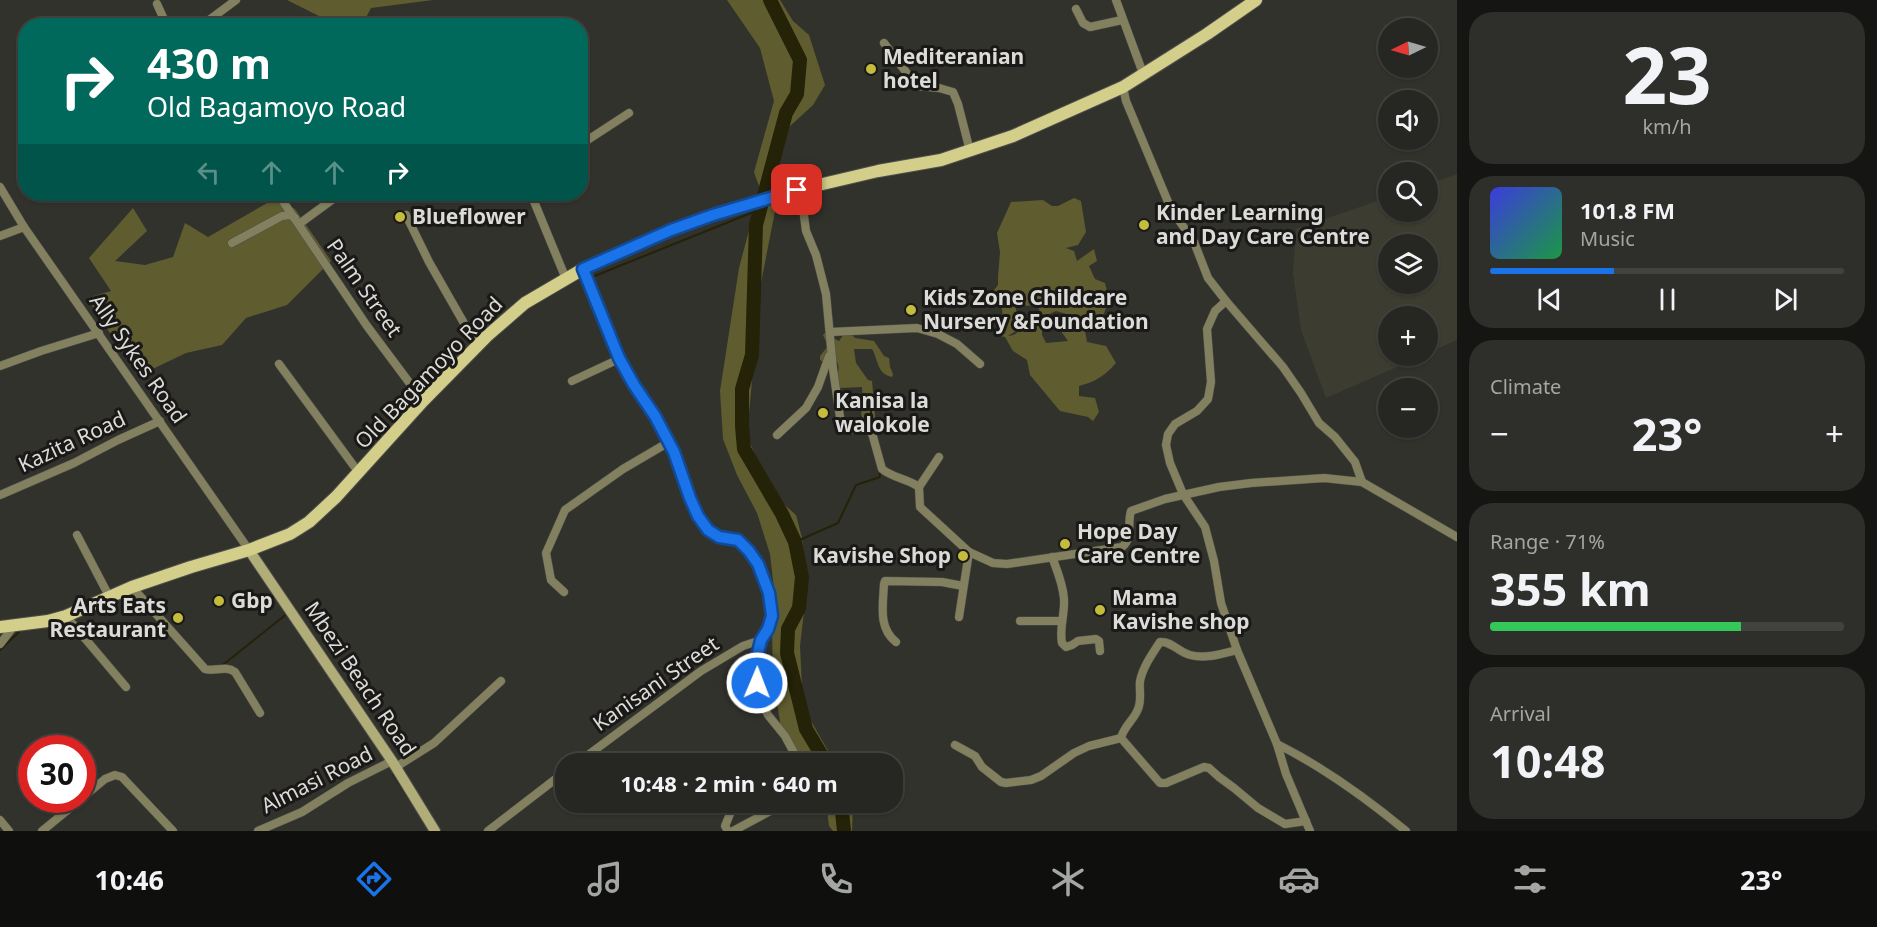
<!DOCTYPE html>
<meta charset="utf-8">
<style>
:root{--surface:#262622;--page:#2e2e2a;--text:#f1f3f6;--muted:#a4a5a5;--line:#424340;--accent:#1a73e8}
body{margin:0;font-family:"Noto Sans",sans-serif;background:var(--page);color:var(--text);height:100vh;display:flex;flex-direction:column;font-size:22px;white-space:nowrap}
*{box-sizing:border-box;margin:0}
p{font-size:20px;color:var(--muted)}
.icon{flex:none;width:33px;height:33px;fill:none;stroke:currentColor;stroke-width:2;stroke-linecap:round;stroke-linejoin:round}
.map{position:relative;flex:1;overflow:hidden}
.side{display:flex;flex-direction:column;gap:12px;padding:12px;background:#151513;width:420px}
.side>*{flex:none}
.guide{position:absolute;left:18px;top:18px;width:570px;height:183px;border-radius:24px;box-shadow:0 2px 4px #0004,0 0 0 2px var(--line);background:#00695c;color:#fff;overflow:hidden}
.needle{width:39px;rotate:265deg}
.tools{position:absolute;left:1378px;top:18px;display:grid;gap:12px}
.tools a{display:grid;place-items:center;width:60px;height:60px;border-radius:50%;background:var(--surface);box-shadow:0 2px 4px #0004,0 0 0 2px var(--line);font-size:30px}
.speed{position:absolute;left:18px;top:735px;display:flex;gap:12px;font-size:30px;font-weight:700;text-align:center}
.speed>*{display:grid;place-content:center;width:78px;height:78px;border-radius:50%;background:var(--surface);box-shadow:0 2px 4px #0004,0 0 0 2px var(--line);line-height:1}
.speed .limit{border:9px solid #d22;background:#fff;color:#111}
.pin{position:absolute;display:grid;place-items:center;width:51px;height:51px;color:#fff;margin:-26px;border-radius:12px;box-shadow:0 3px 9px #0006}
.me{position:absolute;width:66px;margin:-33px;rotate:1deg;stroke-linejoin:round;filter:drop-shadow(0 0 4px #0008)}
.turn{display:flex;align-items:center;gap:21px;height:126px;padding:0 30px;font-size:27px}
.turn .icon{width:78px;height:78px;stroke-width:2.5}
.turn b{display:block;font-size:42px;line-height:51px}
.lanes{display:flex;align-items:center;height:57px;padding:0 30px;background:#0003;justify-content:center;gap:30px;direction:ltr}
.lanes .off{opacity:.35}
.big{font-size:45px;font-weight:700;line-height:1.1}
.side .tile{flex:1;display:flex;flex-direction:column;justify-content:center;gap:9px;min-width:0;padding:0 21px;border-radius:24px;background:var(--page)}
.side .dial{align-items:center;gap:0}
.dial b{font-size:78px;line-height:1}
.song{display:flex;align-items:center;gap:18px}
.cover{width:72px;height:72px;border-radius:9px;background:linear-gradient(135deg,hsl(240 70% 55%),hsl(140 70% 35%))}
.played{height:6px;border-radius:3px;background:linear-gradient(90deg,var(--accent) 35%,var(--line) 35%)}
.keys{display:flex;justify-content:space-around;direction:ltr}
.heat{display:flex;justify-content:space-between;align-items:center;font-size:33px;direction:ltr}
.charge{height:9px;border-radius:4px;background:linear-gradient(90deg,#34c759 71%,var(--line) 0)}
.trip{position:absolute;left:555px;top:753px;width:348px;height:60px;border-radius:24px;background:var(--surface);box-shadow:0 2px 4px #0004,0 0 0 2px var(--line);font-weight:700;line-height:60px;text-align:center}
.tabs{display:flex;height:96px;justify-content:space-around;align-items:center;background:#0f0f0e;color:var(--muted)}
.tabs .icon{width:42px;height:42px}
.tabs .on{color:var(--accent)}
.tabs b{font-size:27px;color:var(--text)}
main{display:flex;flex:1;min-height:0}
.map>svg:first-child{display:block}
.built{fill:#3c3c31;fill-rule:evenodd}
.green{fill:#5f5c2f;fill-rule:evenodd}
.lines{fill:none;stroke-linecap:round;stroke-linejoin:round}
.stream{stroke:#242207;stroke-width:2}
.river{stroke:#242207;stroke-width:14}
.minor-casing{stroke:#50504c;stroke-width:9}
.secondary-casing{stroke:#50504c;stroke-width:12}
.primary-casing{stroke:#50504c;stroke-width:14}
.minor{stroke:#82805f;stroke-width:8}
.secondary{stroke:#b0ad78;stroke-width:10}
.primary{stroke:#d3cf8a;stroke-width:12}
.route-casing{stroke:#114b97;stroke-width:15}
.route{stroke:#1a73e8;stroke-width:10}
.poi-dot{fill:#c5bc3d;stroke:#1a1917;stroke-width:2}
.labels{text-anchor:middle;stroke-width:6;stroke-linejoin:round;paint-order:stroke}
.poi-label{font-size:21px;font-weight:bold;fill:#dbdbd8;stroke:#1a1917;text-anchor:start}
.street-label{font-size:21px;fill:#dbdbd8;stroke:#1a1917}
</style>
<main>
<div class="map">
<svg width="1457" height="831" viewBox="0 0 1457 831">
<rect width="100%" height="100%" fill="#32322d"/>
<!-- built -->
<path class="built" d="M1457 174V340L1428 353V316H1389V356H1422L1326 398 1301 330 1293 273 1296 229 1389 197V212H1428V184ZM1389 244H1428V284H1389Z"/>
<!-- green -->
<g class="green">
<polygon points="287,0 433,0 371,8 362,25 335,24"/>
<polygon points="727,0 780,0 793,21 809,35 825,85 813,105 789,127 777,163 776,206 761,283 747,435 769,491 796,515 802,538 807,586 800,646 803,707 835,763 801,763 781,728 773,677 772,630 776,606 770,554 757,513 737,475 723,439 720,391 739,268 760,189 754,172 774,101 760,48"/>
<polygon points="276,198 295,209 331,261 287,305 246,318 222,345 186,353 138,376 87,298 111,291 89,258 133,208 147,231 115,261 145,265 173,257 185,223 208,237"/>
<path d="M1074 198 1081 201 1086 232 1078 245 1066 248 1074 251 1077 261 1094 249 1097 261 1089 266 1095 279 1105 283 1109 300 1103 316 1084 325 1087 342 1106 346 1116 363C1106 375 1095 382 1079 386V396L1095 398 1099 412 1093 421 1088 417 1060 411 1030 375 1027 360 1013 351 1005 337 1000 336 1003 319 1002 309 995 301 994 290 998 285V277L1000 252 997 233 1011 202 1043 200 1052 206H1058ZM1036 302 1040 312 1045 316 1056 311 1077 317 1079 326 1058 327 1068 341 1046 343 1042 335V320L1025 317C1023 326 1019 335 1008 336L1016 331 1020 325 1015 305 1033 306Z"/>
<path d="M828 329 833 338 839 341 844 334 849 332 855 338 874 341 884 356 889 358 890 367 893 374 892 377C876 373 879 361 872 349H854L856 363 868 380 872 381 876 426 872 424 866 427 861 414 863 405 862 387 840 388 835 385 834 375 838 373C839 367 839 364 835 359L823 362 820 360V356L828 346 823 335Z"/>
<polygon points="826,803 853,803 852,831 833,831 829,826"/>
</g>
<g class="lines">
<!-- stream -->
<g class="stream">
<polyline points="592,277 761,209"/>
<polyline points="871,411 871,423"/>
<polyline points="795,542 838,523 856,485 880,477 879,469"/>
<polyline points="0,650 21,630"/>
<polyline points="220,667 288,613"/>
<polyline points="393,774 412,803"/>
</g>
<!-- river -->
<g class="river">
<polyline points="770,0 800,60 797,94 786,113 756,225 752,355 742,389 742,426 744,449 782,514 795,542 802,577 799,608 788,629 787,653 806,729 827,764"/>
<polyline points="841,802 844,831"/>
</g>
<!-- minor casing -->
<g class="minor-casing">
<g id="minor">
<polyline points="1116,0 1144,76"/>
<polyline points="157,4 167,26"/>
<polyline points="1076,9 1083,23 1090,27 1122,20"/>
<polyline points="201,26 236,0"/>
<polyline points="884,43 906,72 911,81 917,86 939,88 953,92 958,104 970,151"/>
<polyline points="1123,87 1126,101 1171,209 1194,242 1208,278 1226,301 1283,367 1301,393 1319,423 1335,437 1355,462 1362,482"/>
<polyline points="580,145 629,113"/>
<polyline points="0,187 24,227 249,550"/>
<path d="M797 190 802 201 806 231 816 255 826 294 833 369 841 424 846 429 867 430 872 433 882 469C893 478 908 479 919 487"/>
<polyline points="278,194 367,326 423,401"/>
<polyline points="531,194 566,279"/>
<polyline points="406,215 429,262 477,346"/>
<polyline points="299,224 340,194"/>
<polyline points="0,236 24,227"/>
<polyline points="232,243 282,216 290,215 295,218"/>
<polyline points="583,269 619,359 634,385 655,416 674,452 698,516 708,530 719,537 738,540 749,551 758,564 769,593 772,616 768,629 761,640 754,670 760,699 768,715 785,736 800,764"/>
<polyline points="1226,301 1215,311 1207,329 1211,382 1208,399 1197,411 1175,424 1168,434 1166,445 1170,463 1183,494 1205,527 1214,561 1221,603 1237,650 1277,744 1286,774 1310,831"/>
<polyline points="830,332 917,328 938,334 957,344 980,364"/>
<polyline points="279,364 359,473"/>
<polyline points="0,366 41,351 99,333"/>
<polyline points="572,381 619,359"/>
<polyline points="777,435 806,408 818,387 829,356"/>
<path d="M939 457 919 487 920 507 969 552 993 563 1007 564 1122 547C1133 539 1127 523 1131 511L1165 499 1219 487 1251 483 1324 478 1362 482 1457 537"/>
<polyline points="0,495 74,463 118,440 160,421"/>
<polyline points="77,535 110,598"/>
<path d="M1052 557C1057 570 1063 584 1064 599 1065 614 1059 628 1062 643L1066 647 1072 645 1078 641 1096 639 1099 641 1100 651"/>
<path d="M132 587 205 669C215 672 225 665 235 672L260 713"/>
<polyline points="564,592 551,580 546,553 565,510 623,469 669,442"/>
<polyline points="66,616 126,687"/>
<polyline points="959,617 969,552"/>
<polyline points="1020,621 1061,621"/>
<path d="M896 642C878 628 883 605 884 584L885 581 942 582 963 586"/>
<polyline points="0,644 14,626"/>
<path d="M1237 650C1222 654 1205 659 1190 655 1178 652 1172 641 1160 642 1152 654 1143 667 1140 681 1139 690 1142 700 1138 709 1134 720 1124 726 1121 738L1160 783H1166L1204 767 1209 768 1219 777 1234 788 1258 808 1285 824 1306 821"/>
<path d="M1277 744C1323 767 1366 798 1406 831"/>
<polyline points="955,745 975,756 982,767 1001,782 1006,783 1031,780 1041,776 1074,753 1089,746 1121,738"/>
<polyline points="576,764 701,671 743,646 761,640"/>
<polyline points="396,767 434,743 501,681"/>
<polyline points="82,798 105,779 115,775 122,777 173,831"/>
<polyline points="0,820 9,831"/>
<polyline points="42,831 80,800"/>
<polyline points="258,831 302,812 348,783 392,761"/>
<polyline points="488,831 566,771"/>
<polyline points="728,831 725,826 735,802"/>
<polyline points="733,831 787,802"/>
</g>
</g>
<!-- secondary casing -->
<g class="secondary-casing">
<polyline id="secondary" points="249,550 392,761 435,831"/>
</g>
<!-- primary casing -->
<g class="primary-casing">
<polyline id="primary" points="0,627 48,621 66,616 132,587 191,567 249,550 290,534 309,522 336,497 423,401 487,336 525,303 583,269 671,230 713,215 797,190 878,171 941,160 1013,136 1123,87 1207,34 1256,0"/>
</g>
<!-- minor -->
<use href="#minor" class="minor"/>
<!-- secondary -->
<use href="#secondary" class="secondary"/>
<!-- primary -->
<use href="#primary" class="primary"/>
</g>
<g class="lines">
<!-- route casing -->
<g class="route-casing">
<polyline id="route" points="757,683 754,670 761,640 768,629 772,616 769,593 758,564 749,551 738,540 719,537 708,530 698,516 690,498 674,452 655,416 634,385 619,358 583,269 671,230 713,215 797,190"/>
</g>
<!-- route -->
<use href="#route" class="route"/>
</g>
<!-- markers -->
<g class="poi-dot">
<circle cx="871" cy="69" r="6"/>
<circle cx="400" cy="217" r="6"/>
<circle cx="1144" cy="225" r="6"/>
<circle cx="911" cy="310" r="6"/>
<circle cx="823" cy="413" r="6"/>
<circle cx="1065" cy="544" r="6"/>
<circle cx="963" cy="556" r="6"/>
<circle cx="219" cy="601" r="6"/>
<circle cx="1100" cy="610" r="6"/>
<circle cx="178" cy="618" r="6"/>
</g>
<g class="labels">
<!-- poi labels -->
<g class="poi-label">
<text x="883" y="64">Mediteranian<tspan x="883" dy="24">hotel</tspan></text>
<text x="1156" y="220">Kinder Learning<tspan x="1156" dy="24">and Day Care Centre</tspan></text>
<text x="412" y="224">Blueflower</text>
<text x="923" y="305">Kids Zone Childcare<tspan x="923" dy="24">Nursery &amp;Foundation</tspan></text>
<text x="835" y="408">Kanisa la<tspan x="835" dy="24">walokole</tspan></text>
<text x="1077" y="539">Hope Day<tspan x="1077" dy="24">Care Centre</tspan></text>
<text x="951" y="563" text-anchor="end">Kavishe Shop</text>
<text x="1112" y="605">Mama<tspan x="1112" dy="24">Kavishe shop</tspan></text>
<text x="231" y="608">Gbp</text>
<text x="166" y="613" text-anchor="end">Arts Eats<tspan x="166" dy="24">Restaurant</tspan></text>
</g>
<!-- street labels -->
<g class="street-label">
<text transform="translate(364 288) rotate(55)" y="7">Palm Street</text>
<text transform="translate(138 359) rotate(55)" y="7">Ally Sykes Road</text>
<text transform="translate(429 373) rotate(-46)" y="7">Old Bagamoyo Road</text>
<text transform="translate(72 442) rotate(-25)" y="7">Kazita Road</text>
<text transform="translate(360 679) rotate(56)" y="7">Mbezi Beach Road</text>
<text transform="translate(656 684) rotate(-35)" y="7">Kanisani Street</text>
<text transform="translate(317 780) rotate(-27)" y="7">Almasi Road</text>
</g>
</g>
</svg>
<div class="tools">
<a><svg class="needle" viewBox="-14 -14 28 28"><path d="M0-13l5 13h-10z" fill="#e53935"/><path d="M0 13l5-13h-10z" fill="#a4a5a5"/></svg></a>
<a><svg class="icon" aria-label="sound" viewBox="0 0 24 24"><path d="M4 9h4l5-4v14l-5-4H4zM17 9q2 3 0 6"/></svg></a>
<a><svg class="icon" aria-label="search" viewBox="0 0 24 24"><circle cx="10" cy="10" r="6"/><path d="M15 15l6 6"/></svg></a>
<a><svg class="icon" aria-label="layers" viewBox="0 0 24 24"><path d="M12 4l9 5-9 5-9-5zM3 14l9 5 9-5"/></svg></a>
<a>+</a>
<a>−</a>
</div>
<div class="speed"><div class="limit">30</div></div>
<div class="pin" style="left:797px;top:190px;background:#d93025"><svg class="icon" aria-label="arrive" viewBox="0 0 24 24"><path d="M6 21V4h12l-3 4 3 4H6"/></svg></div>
<svg class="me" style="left:757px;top:683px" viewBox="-20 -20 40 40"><circle r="17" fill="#1a73e8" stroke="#fff" stroke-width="3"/><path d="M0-11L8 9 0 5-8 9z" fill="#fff"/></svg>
<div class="trip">10:48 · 2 min · 640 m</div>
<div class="guide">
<div class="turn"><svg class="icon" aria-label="right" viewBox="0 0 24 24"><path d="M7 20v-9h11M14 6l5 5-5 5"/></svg><div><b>430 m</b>Old Bagamoyo Road</div></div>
<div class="lanes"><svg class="icon off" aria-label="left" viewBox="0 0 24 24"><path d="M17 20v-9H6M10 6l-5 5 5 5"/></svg><svg class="icon off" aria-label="ahead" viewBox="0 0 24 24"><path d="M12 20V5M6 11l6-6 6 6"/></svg><svg class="icon off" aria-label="ahead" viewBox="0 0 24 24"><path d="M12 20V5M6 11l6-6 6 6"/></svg><svg class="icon" aria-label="right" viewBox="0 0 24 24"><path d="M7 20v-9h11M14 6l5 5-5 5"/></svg></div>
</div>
</div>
<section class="side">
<div class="tile dial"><b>23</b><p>km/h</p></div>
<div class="tile">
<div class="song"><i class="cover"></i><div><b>101.8 FM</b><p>Music</p></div></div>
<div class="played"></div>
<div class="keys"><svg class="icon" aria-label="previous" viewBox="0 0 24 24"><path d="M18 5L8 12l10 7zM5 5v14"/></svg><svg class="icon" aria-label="pause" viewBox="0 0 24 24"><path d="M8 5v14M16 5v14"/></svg><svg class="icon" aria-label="next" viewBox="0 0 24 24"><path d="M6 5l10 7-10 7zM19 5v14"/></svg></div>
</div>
<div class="tile"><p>Climate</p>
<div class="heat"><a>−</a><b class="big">23°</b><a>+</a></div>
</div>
<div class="tile"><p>Range · 71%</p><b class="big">355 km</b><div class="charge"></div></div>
<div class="tile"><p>Arrival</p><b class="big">10:48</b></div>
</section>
</main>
<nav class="tabs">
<b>10:46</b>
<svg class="icon on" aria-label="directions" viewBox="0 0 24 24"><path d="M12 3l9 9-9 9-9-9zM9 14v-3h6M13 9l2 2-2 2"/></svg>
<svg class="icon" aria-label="music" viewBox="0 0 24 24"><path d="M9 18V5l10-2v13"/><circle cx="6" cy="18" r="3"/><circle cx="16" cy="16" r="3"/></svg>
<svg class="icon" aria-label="phone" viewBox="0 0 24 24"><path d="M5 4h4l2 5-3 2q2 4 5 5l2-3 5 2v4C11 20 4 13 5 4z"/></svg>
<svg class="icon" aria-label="climate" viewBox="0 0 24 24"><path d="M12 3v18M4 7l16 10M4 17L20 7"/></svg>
<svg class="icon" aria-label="car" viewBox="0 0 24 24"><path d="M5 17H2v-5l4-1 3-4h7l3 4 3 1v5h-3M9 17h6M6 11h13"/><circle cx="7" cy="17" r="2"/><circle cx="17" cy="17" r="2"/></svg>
<svg class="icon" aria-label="filters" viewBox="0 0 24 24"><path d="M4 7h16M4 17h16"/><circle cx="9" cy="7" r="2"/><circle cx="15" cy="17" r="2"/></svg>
<b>23°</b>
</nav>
